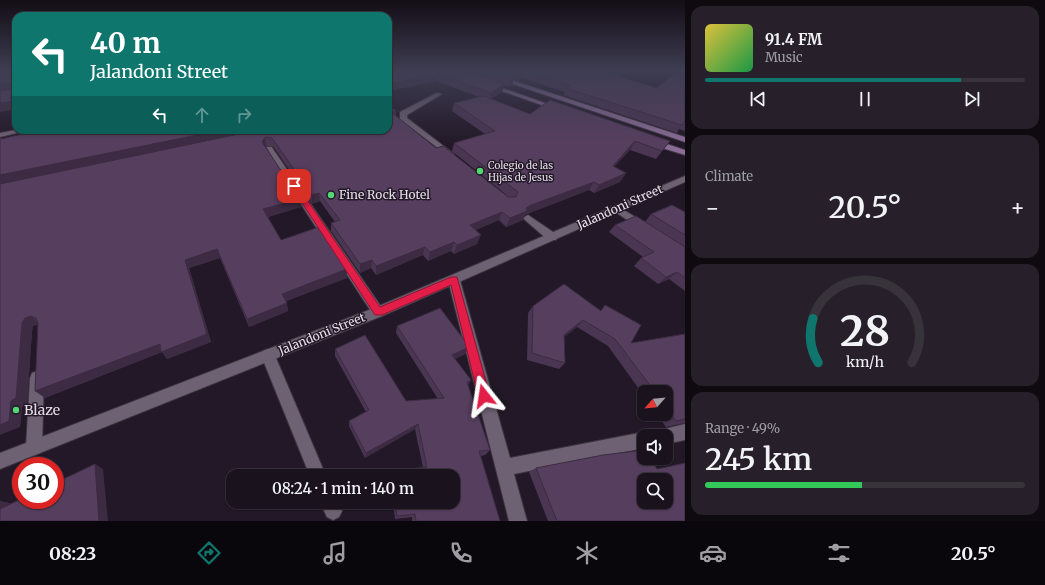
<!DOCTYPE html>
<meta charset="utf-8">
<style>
:root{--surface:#1a121d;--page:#27202a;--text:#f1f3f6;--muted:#9f9ea4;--line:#38323b;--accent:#0f766e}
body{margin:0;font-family:Merriweather,serif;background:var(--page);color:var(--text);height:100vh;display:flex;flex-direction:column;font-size:15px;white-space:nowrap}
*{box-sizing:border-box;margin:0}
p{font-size:13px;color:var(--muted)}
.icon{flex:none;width:22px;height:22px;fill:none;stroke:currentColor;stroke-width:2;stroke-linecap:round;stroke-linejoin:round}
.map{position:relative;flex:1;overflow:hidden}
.panel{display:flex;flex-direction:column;gap:6px;padding:6px;background:#0e0a10;width:360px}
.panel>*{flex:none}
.top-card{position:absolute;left:12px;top:12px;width:380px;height:122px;border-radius:12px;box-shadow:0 1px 3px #0004,0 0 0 1px var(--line);background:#0f766e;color:#fff;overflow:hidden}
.needle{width:26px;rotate:243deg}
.controls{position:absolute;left:637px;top:385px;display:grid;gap:8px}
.controls a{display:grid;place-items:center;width:36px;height:36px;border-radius:8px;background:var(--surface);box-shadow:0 1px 3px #0004,0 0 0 1px var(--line);font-size:20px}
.speed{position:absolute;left:12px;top:457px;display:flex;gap:8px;font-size:20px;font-weight:700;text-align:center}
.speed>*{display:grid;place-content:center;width:52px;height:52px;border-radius:50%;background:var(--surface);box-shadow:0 1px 3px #0004,0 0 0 1px var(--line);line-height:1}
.speed .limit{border:6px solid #d22;background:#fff;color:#111}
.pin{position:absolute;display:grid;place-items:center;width:34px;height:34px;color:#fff;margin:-17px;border-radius:8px;box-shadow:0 2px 6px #0006}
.me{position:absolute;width:44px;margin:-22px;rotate:345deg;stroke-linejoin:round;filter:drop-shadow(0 0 3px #0008)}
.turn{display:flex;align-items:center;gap:14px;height:84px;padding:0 12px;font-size:18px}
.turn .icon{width:52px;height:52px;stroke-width:2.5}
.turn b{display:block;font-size:28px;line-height:34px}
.lanes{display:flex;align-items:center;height:38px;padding:0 12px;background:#0003;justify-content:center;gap:20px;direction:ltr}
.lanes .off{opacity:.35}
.big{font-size:30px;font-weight:600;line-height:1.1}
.panel .card{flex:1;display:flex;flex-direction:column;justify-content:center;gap:6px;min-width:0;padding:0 14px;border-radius:12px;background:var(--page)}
.panel .dial{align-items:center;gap:0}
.dial svg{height:104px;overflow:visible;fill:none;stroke:var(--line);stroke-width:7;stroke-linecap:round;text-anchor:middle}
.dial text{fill:var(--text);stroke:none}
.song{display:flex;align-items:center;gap:12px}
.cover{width:48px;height:48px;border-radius:6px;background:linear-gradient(135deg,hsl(50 70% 55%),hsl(140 70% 35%))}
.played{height:4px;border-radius:2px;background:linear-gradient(90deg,var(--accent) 80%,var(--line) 80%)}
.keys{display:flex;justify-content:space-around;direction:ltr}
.heat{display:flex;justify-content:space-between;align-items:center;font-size:22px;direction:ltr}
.charge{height:6px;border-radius:3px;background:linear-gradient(90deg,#34c759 49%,var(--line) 0)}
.trip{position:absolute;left:226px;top:469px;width:234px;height:40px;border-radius:12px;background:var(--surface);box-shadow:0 1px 3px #0004,0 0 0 1px var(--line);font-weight:600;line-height:40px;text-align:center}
.menu{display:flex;height:64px;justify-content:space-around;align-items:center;background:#0a070c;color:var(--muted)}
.menu .icon{width:28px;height:28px}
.menu .selected{color:var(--accent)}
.menu b{font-size:18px;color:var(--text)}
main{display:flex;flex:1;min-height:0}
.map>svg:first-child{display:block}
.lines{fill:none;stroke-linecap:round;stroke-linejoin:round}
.service-casing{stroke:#3c343f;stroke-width:2}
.minor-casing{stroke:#3c343f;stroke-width:2}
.tertiary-casing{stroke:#3c343f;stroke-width:2}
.secondary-casing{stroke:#3c343f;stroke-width:2}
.service{fill:#6e6173;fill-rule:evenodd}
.minor{fill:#6e6173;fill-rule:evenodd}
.tertiary{fill:#6e6173;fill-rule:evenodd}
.secondary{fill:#8a6c96;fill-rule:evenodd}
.wall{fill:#4a3552}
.shaded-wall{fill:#3c2b42}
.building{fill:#563e5f;stroke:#3c2b42;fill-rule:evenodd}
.route{fill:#e11d48;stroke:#92132f}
.poi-dot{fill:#54d672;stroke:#221827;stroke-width:1.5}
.labels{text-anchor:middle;stroke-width:3;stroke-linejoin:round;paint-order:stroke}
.far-poi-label{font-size:10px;fill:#e5dee8;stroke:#221827;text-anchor:start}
.poi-label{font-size:12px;fill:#e5dee8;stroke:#221827;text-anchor:start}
.street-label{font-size:12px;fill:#e5dee8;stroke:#221827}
.near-poi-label{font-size:14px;fill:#e5dee8;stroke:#221827;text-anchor:start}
</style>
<main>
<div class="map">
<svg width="685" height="521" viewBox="0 0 685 521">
<rect width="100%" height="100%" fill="#221827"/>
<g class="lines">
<!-- service casing -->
<g class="service-casing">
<g id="service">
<polygon points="437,93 442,94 407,115 407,118 454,154 454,158 451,158 400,119 400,112"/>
<polygon points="266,147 272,147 273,149 382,308 384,312 382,316 378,317 374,316 265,149"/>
<polygon points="528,215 556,234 557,237 556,240 548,240 525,220 523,218"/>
<polygon points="268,349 273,351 326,476 310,476 261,355 263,351"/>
<polygon points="37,371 42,373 44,378 42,447 40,453 34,455 28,453 26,447 30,378 32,373"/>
<polygon points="320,502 338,502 342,511 339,517 333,520 327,517"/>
</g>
</g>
<!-- minor casing -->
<g class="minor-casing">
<g id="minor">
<polygon points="16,130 29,130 0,137 0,133"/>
<polygon points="617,206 647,224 648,226 647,228 639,228 614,211 612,209"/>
<polygon points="454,276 458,277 460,280 510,458 644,432 650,436 644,436 644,448 514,474 527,521 509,521 448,280 450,277"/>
<polygon points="685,424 685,440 666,444 666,436 658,436 660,430"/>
</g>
</g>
<!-- tertiary casing -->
<g class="tertiary-casing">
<polygon id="tertiary" points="685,176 685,182 382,316 0,469 0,453 374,308"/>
</g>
<!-- secondary casing -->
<g class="secondary-casing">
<g id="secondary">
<polygon points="474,71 484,71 685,137 685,142"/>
<polygon points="487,84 491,84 562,109 556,110 487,86"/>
<polygon points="649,140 655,140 685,150 685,155 649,144"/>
</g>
</g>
<!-- service -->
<use href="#service" class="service"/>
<!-- minor -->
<use href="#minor" class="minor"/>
<!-- tertiary -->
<use href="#tertiary" class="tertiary"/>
<!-- secondary -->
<use href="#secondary" class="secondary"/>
</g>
<!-- wall -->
<g class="wall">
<polygon points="388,71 627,71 616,77 657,88 685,71 685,131 679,129 677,133 563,95 565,92 522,78 518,81 514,79 512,85 509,87 504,85 502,92 491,99 530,114 670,141 656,159 630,150 614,167 626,173 620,182 594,193 589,190 527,214 525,215 523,220 506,227 499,220 475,230 477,244 454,254 451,251 428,261 423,255 376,275 371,268 360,273 331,231 331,223 335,222 320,201 312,204 273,146 266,146 301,207 268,217 281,240 347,278 286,301 288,311 249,327 220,258 189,268 211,342 167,359 162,352 45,398 38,324 33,326 32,331 27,405 22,407 20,427 2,139 36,131 388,130 396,111 396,116 436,148 509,197 452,151 454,143 485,134 452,111 454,103 479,97 437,81 388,91"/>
<polygon points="685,212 685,291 669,279 658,284 634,266 641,258 643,257 609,232 615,225 645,222 651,214"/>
<polygon points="605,305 631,343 685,334 685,423 666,427 657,414 666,414 666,392 644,392 644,396 608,346 577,327 564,337 565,363 559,369 527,360 528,313 533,306 601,311"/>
<polygon points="397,326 469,347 465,354 455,359 471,380 468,385 490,450 485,455 481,456 500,521 412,521 412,517 395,519 393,502 453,502 453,476 389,476 391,471 423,468 415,429 365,458 349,426 349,421 366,412 335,356 335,349 406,401 438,399 396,333"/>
<polygon points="536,468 657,469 685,521 548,521 529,472"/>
</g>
<!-- shaded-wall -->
<g class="shaded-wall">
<polygon points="524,71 522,78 518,81 521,73"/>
<polygon points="615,71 627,71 605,82 609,74"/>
<polygon points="438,73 437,81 388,91 388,84"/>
<polygon points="514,78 512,85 509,87 511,80"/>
<polygon points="11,82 16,90 0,93 0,84"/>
<polygon points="504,84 502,92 489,100 491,93"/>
<polygon points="16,101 16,109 0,112 0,103"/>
<polygon points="396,111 395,119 391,112"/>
<polygon points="222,130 263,130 0,184 0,175"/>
<polygon points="265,137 266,146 264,150 262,142"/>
<polygon points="635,141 630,150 607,174 613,166"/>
<polygon points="626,173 620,182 594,193 599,185"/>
<polygon points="594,182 589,190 527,214 525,215 523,220 506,227 510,218 531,205"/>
<polygon points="319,193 320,201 312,204 312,195"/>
<polygon points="300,199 301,207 265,218 263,209"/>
<polygon points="502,212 499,220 467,234 470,225"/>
<polygon points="481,235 477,244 454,254 457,245"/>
<polygon points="454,242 451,251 428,261 430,252"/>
<polygon points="425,247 423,255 376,275 376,266"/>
<polygon points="217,249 220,258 189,268 211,342 167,359 162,352 45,398 35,391 185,260"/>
<polygon points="372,260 371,268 360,273 360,264"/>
<polygon points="347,269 347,278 284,302 282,294"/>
<polygon points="677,272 669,279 658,284 666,277"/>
<polygon points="287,303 288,311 249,327 247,319"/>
<polygon points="31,316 40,324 33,326 32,331 27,405 22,407 20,427 0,435 0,425 11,401 22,323 25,318"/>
<polygon points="583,320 577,327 558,342 564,335"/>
<polygon points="469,347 465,354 449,362 452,355"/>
<polygon points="418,424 415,429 365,458 366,453"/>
<polygon points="95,464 103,469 108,521 99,521"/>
<polygon points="1,501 13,504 0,509"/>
</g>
<!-- building -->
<g class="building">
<polygon points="0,71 16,71 16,101 0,103 0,91 11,89 13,84 11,82 0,84"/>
<polygon points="388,71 467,71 504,84 491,93 438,73 388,84"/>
<polygon points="486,71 496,71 514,78 511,80"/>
<polygon points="514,71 524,71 521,73"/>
<polygon points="525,71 615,71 609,74 657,88 677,71 685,71 685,121 682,125 566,88 570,85"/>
<polygon points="484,96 530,114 550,100 670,141 662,151 635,141 613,166 626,173 599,185 594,182 531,205 526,208 527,211 510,218 502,212 470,225 481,235 457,245 454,242 430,252 425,247 376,266 372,260 360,264 331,223 340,220 319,193 312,195 272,138 265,137 262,142 300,199 263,209 281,240 319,227 347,269 282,294 287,303 247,319 217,249 185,260 207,334 161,352 160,344 35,391 38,323 36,318 31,316 25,318 22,323 16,398 11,401 9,421 0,425 0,184 258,130 388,130 388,104 396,111 391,112 436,148 443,146 508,197 516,197 518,192 454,143 495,131 454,103"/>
<polygon points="36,130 222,130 0,175 0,138 1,137 1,139 36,131"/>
<polygon points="672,205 685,212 685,235 651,214"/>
<polygon points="636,216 685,247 685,278 677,272 666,277 641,258 654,252 615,225"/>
<polygon points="564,284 601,311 605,305 641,325 631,343 685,334 685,419 676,421 666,407 666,392 655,392 615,339 583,320 564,335 565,363 532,353 533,306"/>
<polygon points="440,308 468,345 469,347 452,355 471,380 467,382 490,450 479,451 500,521 416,521 415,514 397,516 395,502 453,502 453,476 391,476 391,471 427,467 418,424 366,453 349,421 369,410 335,349 365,335 406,401 444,398 397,326"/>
<path d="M644 450V458H651L657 469 685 463V521H557L536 468 603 455ZM644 480H666V502H644Z"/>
<polygon points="95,464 99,521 0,521 0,501 1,501 0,509 21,499 21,500 55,500 55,483"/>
</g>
<!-- sky -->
<linearGradient id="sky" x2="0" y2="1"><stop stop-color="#130d15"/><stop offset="0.49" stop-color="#3e3d52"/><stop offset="1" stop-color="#3e3d52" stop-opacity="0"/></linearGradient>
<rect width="685" height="144" fill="url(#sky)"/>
<!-- route -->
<polygon class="route" points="292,185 297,185 380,307 451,277 457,277 490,396 489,400 484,402 480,400 478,396 451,285 382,315 375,315 291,186"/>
<!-- markers -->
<g class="poi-dot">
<circle cx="480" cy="171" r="4"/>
<circle cx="331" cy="195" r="4"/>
<circle cx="16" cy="410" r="4"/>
</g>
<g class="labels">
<!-- far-poi labels -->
<g class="far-poi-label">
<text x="488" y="169">Colegio de las<tspan x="488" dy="12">Hijas de Jesus</tspan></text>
</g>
<!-- poi labels -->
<g class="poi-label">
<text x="339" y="199">Fine Rock Hotel</text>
</g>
<!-- street labels -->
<g class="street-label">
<text transform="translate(620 207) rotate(-24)" y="4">Jalandoni Street</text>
<text transform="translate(322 334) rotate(-22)" y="4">Jalandoni Street</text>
</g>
<!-- near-poi labels -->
<g class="near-poi-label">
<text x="24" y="415">Blaze</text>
</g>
</g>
</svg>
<div class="controls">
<a><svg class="needle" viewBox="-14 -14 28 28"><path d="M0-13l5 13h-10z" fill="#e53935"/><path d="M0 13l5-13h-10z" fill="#9f9ea4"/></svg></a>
<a><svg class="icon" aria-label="sound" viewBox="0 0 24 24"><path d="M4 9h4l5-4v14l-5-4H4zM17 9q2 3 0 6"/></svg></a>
<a><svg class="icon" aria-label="search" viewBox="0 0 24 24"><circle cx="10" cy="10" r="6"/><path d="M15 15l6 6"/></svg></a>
</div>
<div class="speed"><div class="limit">30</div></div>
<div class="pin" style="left:294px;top:186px;background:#d93025"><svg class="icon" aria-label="arrive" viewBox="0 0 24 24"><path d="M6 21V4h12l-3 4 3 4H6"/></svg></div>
<svg class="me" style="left:484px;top:396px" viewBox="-20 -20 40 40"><path d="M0-17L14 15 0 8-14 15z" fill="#e11d48" stroke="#fff" stroke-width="4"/></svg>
<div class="trip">08:24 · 1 min · 140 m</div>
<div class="top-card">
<div class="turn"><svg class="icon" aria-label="left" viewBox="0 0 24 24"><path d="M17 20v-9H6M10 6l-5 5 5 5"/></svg><div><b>40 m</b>Jalandoni Street</div></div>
<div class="lanes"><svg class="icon" aria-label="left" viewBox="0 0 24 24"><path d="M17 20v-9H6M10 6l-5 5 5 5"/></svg><svg class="icon off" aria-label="ahead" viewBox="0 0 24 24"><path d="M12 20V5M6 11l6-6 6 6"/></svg><svg class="icon off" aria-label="right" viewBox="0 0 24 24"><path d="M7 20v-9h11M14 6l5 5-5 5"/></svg></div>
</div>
</div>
<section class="panel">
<div class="card">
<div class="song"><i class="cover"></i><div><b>91.4 FM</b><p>Music</p></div></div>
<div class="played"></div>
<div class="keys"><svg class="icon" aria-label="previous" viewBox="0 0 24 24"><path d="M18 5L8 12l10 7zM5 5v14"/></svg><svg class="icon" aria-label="pause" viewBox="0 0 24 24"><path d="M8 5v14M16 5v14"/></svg><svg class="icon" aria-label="next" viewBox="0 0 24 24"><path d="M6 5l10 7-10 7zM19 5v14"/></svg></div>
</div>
<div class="card"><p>Climate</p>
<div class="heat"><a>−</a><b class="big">20.5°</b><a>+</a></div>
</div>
<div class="card dial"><svg viewBox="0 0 100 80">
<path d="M14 69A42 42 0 1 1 86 69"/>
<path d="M14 69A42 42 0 0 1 10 35" stroke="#0f766e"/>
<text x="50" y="56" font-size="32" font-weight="700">28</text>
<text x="50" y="72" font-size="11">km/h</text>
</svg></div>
<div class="card"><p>Range · 49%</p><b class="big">245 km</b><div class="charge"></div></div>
</section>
</main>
<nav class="menu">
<b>08:23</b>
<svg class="icon selected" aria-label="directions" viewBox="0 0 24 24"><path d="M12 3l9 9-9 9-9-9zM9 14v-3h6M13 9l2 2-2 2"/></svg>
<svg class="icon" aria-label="music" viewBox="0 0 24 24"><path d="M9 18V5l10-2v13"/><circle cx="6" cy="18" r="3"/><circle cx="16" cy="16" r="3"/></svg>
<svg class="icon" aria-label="phone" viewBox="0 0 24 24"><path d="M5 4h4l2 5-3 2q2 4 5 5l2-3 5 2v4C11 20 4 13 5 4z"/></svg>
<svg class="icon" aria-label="climate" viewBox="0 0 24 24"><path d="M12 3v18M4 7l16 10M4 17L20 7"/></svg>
<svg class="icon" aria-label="car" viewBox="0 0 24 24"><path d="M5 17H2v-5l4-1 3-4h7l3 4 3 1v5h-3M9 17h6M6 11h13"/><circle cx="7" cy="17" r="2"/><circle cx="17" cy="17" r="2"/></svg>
<svg class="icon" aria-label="filters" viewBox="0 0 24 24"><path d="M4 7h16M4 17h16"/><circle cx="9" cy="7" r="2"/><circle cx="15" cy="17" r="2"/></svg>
<b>20.5°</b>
</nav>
